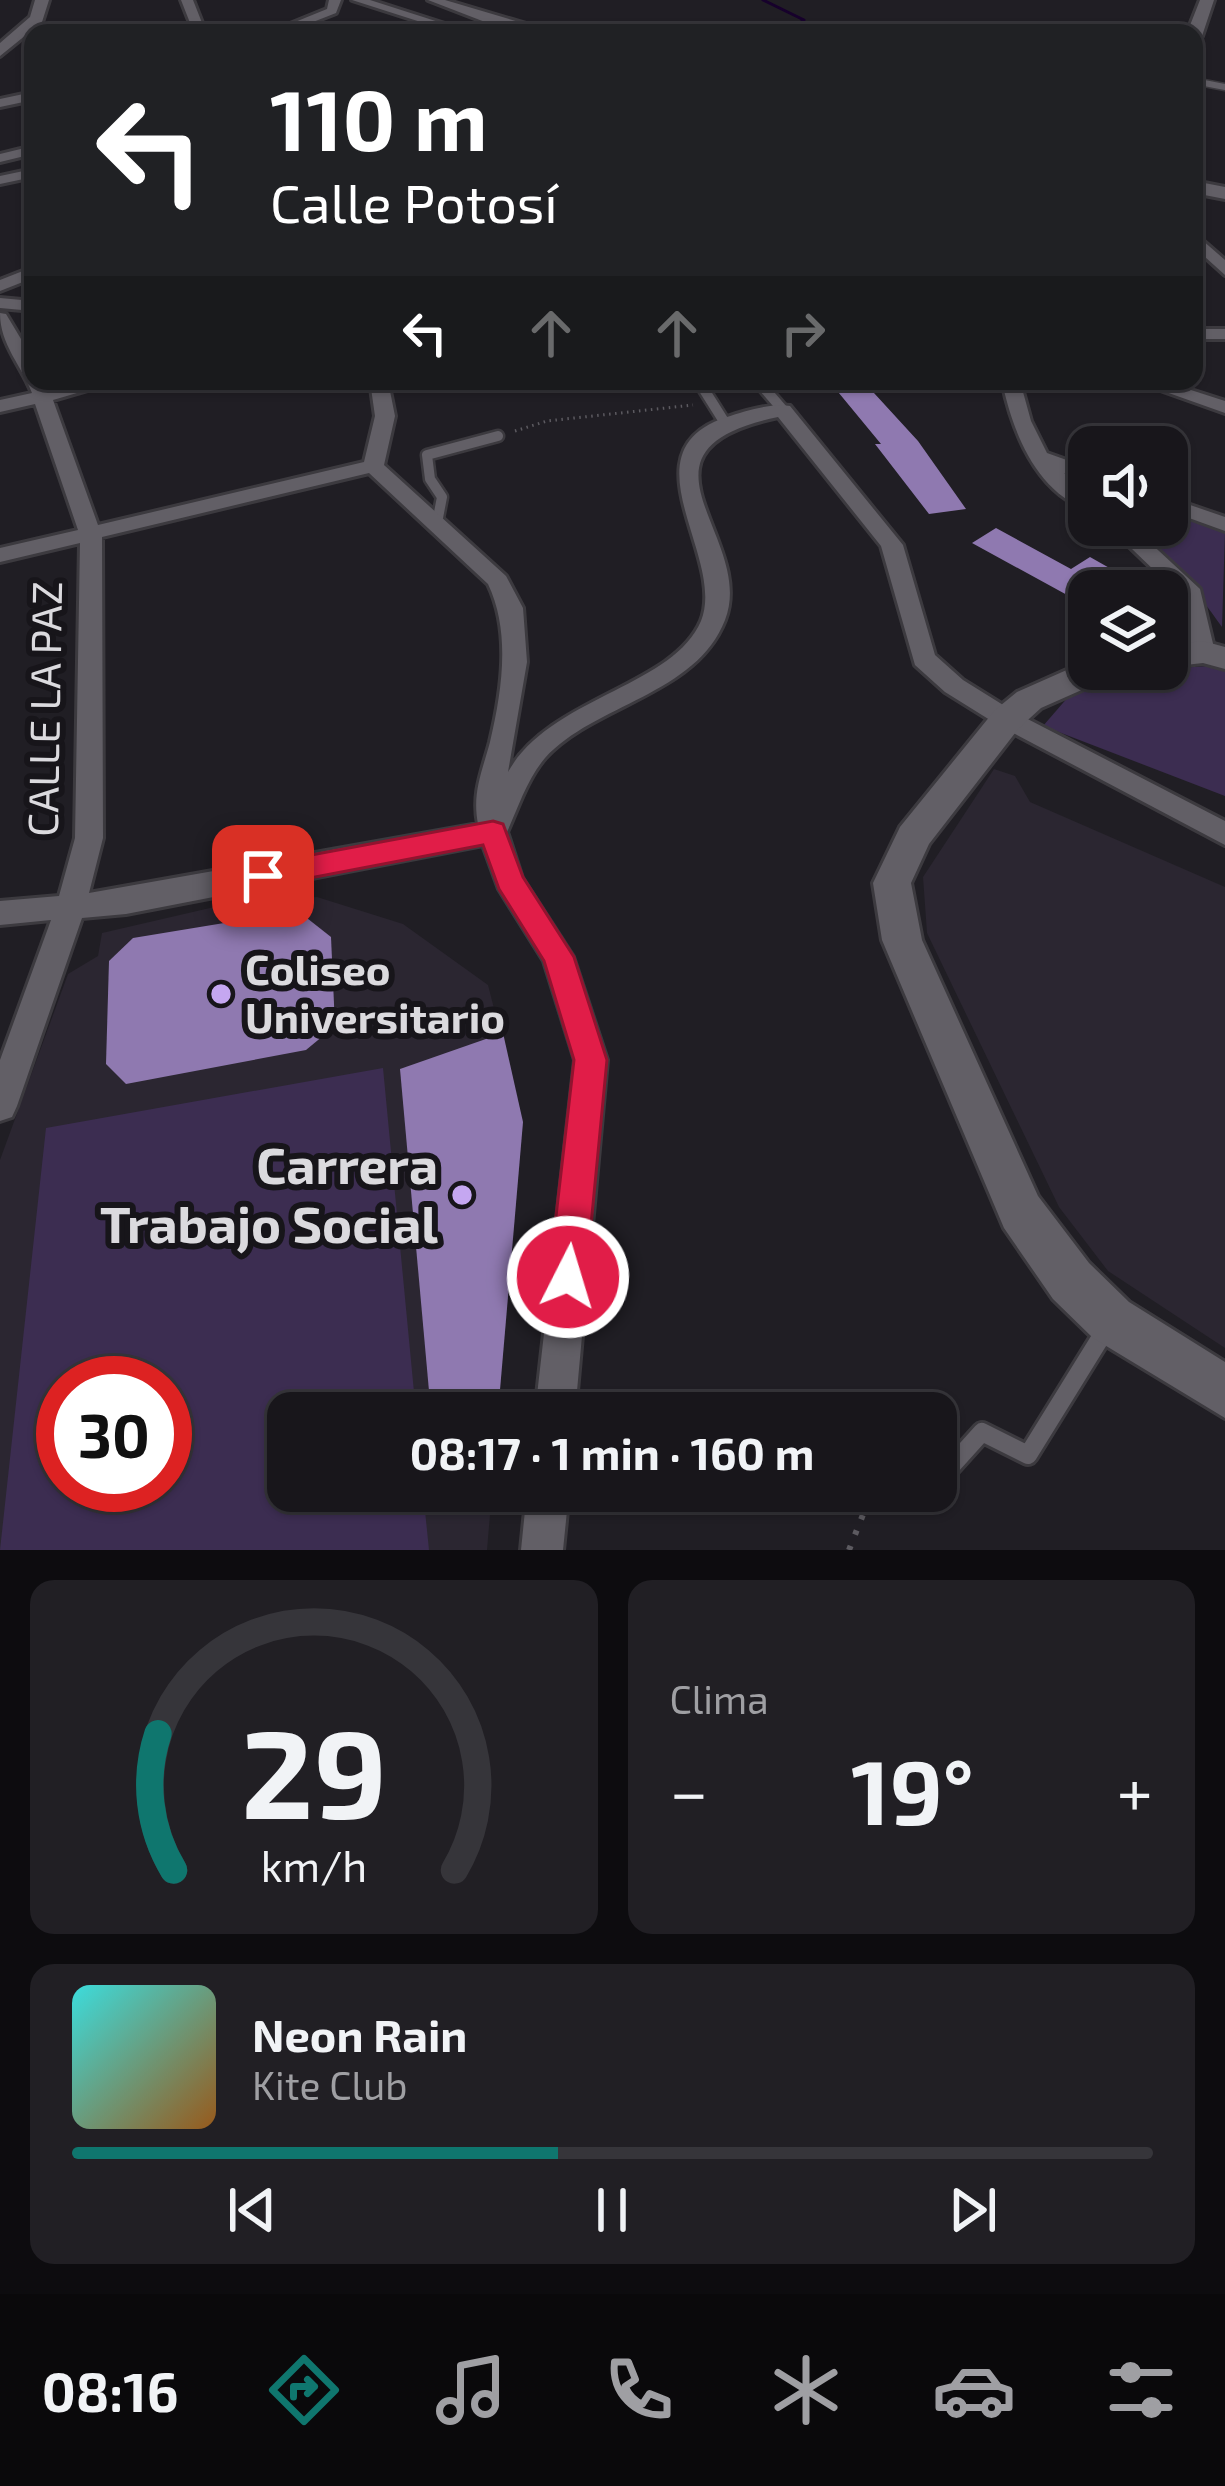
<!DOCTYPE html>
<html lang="es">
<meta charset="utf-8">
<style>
:root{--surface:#18161b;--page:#211f24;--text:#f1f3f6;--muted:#9f9fa3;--line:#36353a;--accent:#0f766e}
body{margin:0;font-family:"Exo 2",sans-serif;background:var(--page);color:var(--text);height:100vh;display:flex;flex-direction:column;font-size:45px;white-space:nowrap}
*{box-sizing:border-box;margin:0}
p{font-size:39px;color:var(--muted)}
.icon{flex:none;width:66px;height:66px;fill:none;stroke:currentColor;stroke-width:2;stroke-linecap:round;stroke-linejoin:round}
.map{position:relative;height:1550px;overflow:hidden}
.side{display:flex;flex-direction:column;gap:30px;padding:30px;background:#0d0c0f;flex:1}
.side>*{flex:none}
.top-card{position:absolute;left:24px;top:24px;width:1179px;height:366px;border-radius:24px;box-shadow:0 3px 9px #0004,0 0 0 3px var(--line);background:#202124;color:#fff;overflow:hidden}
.fabs{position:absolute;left:1068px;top:426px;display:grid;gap:24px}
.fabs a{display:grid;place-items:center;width:120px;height:120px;border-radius:24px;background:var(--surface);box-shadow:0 3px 9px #0004,0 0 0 3px var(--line);font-size:60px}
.speed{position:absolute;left:36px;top:1356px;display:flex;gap:24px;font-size:60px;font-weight:700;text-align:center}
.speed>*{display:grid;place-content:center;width:156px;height:156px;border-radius:50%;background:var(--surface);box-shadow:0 3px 9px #0004,0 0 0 3px var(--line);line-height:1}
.speed .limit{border:18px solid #d22;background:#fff;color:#111}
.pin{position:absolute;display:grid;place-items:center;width:102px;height:102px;color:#fff;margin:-51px;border-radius:24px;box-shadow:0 6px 18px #0006}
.me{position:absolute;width:132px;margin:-66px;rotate:5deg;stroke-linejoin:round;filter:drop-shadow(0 0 9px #0008)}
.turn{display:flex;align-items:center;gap:42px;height:252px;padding:0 48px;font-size:54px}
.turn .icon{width:156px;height:156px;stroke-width:2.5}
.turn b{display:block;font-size:84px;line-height:102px}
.lanes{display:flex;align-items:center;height:114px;padding:0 48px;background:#0003;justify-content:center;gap:60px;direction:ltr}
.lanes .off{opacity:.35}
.big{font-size:90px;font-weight:700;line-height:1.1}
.side .card{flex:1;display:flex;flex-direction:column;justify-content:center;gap:18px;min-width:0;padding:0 42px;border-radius:24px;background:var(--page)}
.side .dial{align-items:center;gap:0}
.dial svg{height:312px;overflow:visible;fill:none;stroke:var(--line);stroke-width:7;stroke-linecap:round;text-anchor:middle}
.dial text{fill:var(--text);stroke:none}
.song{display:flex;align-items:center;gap:36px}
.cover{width:144px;height:144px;border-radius:18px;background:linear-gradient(135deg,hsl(180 70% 55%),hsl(30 70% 35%))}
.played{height:12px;border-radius:6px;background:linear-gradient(90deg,var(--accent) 45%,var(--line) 45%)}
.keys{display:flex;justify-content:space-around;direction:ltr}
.heat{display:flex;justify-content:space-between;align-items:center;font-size:66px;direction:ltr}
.side .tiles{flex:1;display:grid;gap:30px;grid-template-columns:1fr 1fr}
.card:last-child{grid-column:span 2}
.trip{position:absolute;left:267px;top:1392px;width:690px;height:120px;border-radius:24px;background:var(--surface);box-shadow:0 3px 9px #0004,0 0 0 3px var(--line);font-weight:700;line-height:120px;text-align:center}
.tab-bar{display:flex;height:192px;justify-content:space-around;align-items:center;background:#0a090b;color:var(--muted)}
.tab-bar .icon{width:84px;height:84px}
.tab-bar .current{color:var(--accent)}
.tab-bar b{font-size:54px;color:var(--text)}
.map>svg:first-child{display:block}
.built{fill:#2b2631;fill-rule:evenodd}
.green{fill:#3c2d51;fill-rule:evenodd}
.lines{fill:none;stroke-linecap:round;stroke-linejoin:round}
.stream{stroke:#17012c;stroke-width:3}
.building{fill:#8f79b0}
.lane-far3-casing{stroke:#3c3a3f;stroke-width:9}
.lane-far2-casing{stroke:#3c3a3f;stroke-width:12}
.lane-far1-casing{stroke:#3c3a3f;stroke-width:15}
.lane-casing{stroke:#3c3a3f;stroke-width:24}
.street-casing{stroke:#3c3a3f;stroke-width:6}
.secondary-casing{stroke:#3c3a3f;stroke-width:6}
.path-far1{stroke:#5c5a60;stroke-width:3;stroke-dasharray:1.5 4.5;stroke-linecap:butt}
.path{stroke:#5c5a60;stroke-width:6;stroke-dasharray:4.5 12;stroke-linecap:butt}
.lane-far3{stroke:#625f66;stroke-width:6}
.lane-far2{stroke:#625f66;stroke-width:9}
.lane-far1{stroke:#625f66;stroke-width:10}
.lane{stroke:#625f66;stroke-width:18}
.street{fill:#625f66;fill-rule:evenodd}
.secondary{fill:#625f66;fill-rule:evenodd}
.route{fill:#e11d48;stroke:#92132f;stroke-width:3}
.poi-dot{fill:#c5a7f1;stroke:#17151a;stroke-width:4.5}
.labels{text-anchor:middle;stroke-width:12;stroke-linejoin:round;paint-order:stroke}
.street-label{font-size:42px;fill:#dbdade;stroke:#17151a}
.poi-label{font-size:42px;font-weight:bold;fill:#dbdade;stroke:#17151a;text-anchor:start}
.near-poi-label{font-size:51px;font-weight:bold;fill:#dbdade;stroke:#17151a;text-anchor:end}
</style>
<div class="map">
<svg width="1225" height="1550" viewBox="0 0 1225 1550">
<rect width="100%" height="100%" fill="#201e24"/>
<!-- built -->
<g class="built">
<polygon points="994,769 1015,776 1030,802 1225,887 1225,1348 1108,1271 1059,1207 927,933 923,877"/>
<path d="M317 897 403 924 488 985 523 1122 498 1413H288V1491H492L487 1550H0V1160L68 974 98 956 102 933 223 905ZM63 1383H165V1485H63Z"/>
</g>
<!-- green -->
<g class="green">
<path d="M1167 511 1225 532 1222 627C1195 589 1167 553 1129 525H1167Z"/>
<polygon points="1209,666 1225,671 1225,796 1043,726 1069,696 1161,669"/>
<path d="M383 1068 416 1413H288V1491H423L429 1550H0L46 1128ZM165 1383V1485H63V1383Z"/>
</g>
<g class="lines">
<!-- stream -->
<polyline class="stream" points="763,0 804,20 785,33"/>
</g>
<!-- building -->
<g class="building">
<polygon points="829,381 863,381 918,441 966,509 929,514 875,444 881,444"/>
<polygon points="996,528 1071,569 1090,557 1150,591 1089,591 1089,607 972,543"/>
<polygon points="298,911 331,937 335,1026 306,1050 126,1084 106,1064 109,961 133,938"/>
<polygon points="503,1033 523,1122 498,1413 431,1413 400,1069"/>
</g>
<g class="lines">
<!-- lane-far3 casing -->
<g class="lane-far3-casing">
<polyline id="lane-far3" points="1194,81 1225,87"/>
</g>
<!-- lane-far2 casing -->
<g class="lane-far2-casing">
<g id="lane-far2">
<polyline points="698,381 705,391"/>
<polyline points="758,381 767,391"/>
<polyline points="602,382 631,381"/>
</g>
</g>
<!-- lane-far1 casing -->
<g class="lane-far1-casing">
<g id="lane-far1">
<polyline points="703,388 725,423"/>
<polyline points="764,388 783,410"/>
<polyline points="437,523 442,497 430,479 427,455 498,436"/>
</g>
</g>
<!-- lane casing -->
<g class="lane-casing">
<polyline id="lane" points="936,1483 982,1432 1028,1455 1106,1329"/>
</g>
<!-- street casing -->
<g class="street-casing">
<g id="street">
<polygon points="181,0 193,0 206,33 194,33"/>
<polygon points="329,0 341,0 336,13 285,33 268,33 327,9"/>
<polygon points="352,0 370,0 473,33 455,33"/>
<polygon points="428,0 445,0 556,33 485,22"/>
<polygon points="33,92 33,100 0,107 0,99"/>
<polygon points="33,146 33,154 0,162 0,154"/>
<polygon points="33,169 33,177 0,184 0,176"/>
<polygon points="1194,233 1225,260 1225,275 1194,247"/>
<polygon points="33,267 33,278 0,291 0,280"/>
<polygon points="0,298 33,301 33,311 0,308"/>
<path d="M0 313 6 314 33 359V381H46L49 389 84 381H118L53 400 98 525 364 462 375 416 370 381H388L395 416 384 465 506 576 523 608 527 662 508 772C550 697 673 687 701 621 727 557 622 451 727 417 745 411 771 403 790 406L903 545 935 655 963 680 1016 713 1225 821V845L998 725 945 692 915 665 881 546 778 417C616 451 757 537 725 620 696 695 594 704 545 758 527 779 518 808 507 832L522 878 573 957 607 1060 575 1413H535L575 1060 544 961 499 889 483 845 126 914 82 918 17 1106 12 1117 0 1121V1060L51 920 0 925V901L59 896 75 838 80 543 0 562V548L78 530 35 404 0 412V400L32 393C22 366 0 345 0 313ZM369 473 488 584C511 632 502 691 490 742 482 772 472 793 478 824L89 893 103 838 102 537Z"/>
<rect x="1194" y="329" width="31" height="10"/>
<path d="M1002 381H1020L1031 421 1047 453 1089 468V481L1064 473 1089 494V510C1036 493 1012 430 1002 381Z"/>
<polygon points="1135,381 1163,381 1225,401 1225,413"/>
<polygon points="1167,497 1225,517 1225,531 1167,510"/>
<polygon points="1107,525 1131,525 1200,589 1215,652 1212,658 1194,658 1191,652 1181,596"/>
<polygon points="527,1491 569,1491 563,1550 521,1550"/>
</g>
</g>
<!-- secondary casing -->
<g class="secondary-casing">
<g id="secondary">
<polygon points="35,0 49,0 42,22 0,56 0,43 30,17"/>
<polygon points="1200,0 1214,0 1202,36 1194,41 1194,33 1187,33"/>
<polygon points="1194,181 1225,187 1225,199 1194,193"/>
<polygon points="1203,641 1225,647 1225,669 1203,663 1167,667 1167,645"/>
<polygon points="1087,661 1089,669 1116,669 1111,677 1041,708 1019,728 929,844 911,883 922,940 1038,1196 1089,1263 1129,1302 1225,1362 1225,1418 1093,1338 1053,1299 1004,1228 882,940 873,883 900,827 995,710 1017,692"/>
</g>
</g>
<!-- path-far1 -->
<polyline class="path-far1" points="515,431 547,421 693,405"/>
<!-- path -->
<polyline class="path" points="849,1550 864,1512 900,1509 921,1494"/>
<!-- lane-far3 -->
<use href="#lane-far3" class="lane-far3"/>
<!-- lane-far2 -->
<use href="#lane-far2" class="lane-far2"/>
<!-- lane-far1 -->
<use href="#lane-far1" class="lane-far1"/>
<!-- lane -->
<use href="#lane" class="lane"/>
<!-- street -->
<use href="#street" class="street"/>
<!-- secondary -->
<use href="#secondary" class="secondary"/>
</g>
<!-- route -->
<polygon class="route" points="493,821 503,824 523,877 574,957 607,1060 586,1277 581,1290 568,1296 554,1290 549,1277 574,1060 544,961 499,889 483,845 263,887 253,884 249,876 253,868 263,864"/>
<!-- markers -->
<g class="poi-dot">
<circle cx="221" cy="994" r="12"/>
<circle cx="462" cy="1195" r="12"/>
</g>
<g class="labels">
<!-- street labels -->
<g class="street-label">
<text transform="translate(45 709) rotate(-89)" y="15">CALLE LA PAZ</text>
</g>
<!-- poi labels -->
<g class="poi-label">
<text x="245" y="985">Coliseo<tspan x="245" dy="48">Universitario</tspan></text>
</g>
<!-- near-poi labels -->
<g class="near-poi-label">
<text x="438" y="1184">Carrera<tspan x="438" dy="59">Trabajo Social</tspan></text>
</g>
</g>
</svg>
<div class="fabs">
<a><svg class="icon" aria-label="sound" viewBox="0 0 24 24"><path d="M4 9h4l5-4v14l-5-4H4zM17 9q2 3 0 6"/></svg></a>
<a><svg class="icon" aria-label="layers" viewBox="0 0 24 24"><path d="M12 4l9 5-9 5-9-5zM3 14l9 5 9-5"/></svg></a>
</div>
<div class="speed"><div class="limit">30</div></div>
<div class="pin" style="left:263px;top:876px;background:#d93025"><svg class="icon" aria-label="arrive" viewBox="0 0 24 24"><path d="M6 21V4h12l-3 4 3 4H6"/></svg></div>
<svg class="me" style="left:568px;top:1277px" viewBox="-20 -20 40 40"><circle r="17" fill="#e11d48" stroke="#fff" stroke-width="3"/><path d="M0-11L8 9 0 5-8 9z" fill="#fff"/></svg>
<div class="trip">08:17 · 1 min · 160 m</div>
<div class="top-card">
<div class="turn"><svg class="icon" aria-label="left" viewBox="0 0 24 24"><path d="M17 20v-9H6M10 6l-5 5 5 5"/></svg><div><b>110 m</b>Calle Potosí</div></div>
<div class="lanes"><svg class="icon" aria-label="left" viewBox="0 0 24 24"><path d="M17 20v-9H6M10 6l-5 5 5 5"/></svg><svg class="icon off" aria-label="ahead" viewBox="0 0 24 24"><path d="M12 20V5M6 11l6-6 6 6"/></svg><svg class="icon off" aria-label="ahead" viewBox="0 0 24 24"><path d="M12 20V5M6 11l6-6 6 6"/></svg><svg class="icon off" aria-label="right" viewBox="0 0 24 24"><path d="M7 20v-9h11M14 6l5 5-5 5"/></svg></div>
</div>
</div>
<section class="side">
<div class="tiles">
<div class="card dial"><svg viewBox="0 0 100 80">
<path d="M14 69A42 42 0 1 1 86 69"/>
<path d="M14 69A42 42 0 0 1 10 34" stroke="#0f766e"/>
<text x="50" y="56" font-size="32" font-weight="700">29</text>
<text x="50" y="72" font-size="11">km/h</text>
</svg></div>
<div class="card"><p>Clima</p>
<div class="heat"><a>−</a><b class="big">19°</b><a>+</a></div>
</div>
<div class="card">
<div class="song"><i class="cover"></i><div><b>Neon Rain</b><p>Kite Club</p></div></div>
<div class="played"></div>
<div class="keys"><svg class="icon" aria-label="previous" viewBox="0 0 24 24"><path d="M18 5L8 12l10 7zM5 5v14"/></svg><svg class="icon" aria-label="pause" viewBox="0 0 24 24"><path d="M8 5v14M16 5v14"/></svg><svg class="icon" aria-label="next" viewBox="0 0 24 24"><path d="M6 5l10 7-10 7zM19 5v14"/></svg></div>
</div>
</div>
</section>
<nav class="tab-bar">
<b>08:16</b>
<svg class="icon current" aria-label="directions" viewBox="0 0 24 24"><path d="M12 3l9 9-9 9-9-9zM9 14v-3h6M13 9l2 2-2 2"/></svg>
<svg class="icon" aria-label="music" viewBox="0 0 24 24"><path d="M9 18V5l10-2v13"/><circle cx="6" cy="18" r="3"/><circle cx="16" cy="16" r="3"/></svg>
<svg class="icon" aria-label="phone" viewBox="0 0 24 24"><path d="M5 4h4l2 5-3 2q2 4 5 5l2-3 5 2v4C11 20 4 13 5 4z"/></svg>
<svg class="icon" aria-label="climate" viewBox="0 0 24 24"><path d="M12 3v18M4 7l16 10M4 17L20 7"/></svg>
<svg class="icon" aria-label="car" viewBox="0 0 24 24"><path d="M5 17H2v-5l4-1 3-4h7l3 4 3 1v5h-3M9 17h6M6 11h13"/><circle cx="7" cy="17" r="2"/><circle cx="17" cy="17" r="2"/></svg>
<svg class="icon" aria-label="filters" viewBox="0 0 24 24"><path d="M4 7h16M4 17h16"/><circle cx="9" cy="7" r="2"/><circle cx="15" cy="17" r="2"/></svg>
</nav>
